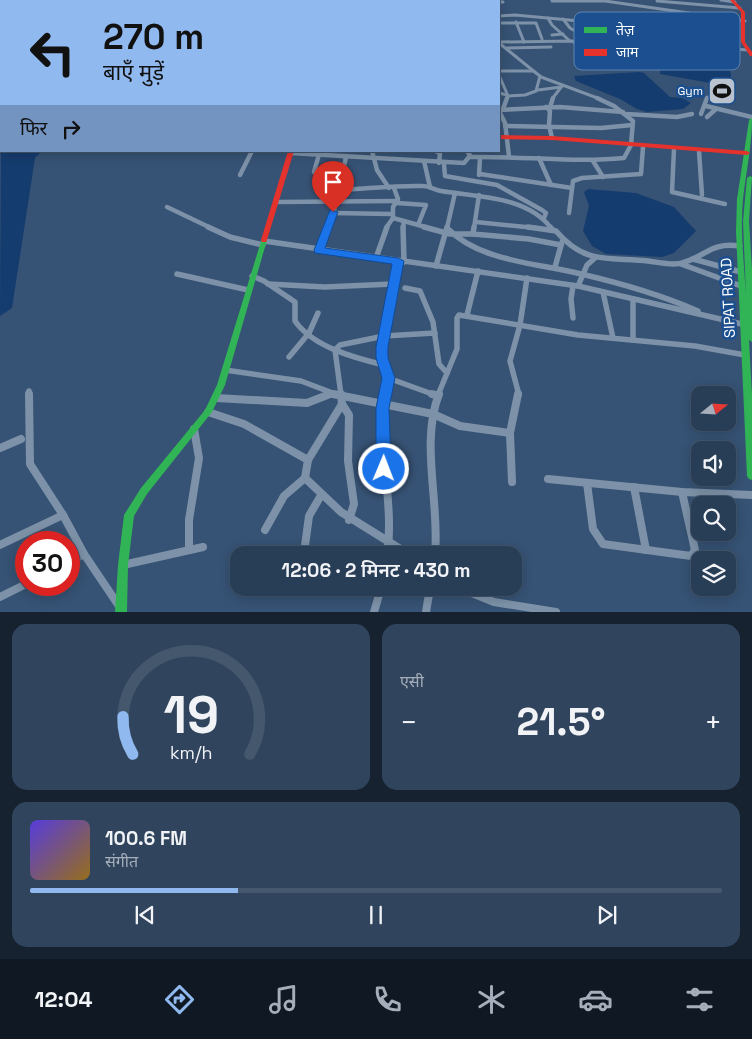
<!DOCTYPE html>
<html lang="hi">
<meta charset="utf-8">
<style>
:root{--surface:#283e57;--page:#30455d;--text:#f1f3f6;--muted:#a5aeba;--line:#44576d;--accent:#90b9f0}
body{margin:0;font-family:"Space Grotesk","Noto Sans Devanagari",sans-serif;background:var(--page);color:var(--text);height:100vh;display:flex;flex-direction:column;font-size:19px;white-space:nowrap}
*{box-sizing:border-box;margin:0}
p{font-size:16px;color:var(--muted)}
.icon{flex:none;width:28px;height:28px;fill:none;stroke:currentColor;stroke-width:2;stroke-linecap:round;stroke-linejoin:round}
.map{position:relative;height:612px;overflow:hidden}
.drawer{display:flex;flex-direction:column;gap:12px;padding:12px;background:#162230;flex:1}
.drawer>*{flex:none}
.guide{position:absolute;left:0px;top:0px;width:500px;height:152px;box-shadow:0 2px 12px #0003,0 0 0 1px var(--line);background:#90b9f0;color:#111;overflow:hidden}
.needle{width:32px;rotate:72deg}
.fabs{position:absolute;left:691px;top:386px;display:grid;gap:10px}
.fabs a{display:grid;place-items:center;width:45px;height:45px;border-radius:10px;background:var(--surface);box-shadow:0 2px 12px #0003,0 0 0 1px var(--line);font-size:25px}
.speed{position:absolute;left:15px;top:531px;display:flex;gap:10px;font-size:25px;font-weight:700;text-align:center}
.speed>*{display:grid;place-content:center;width:65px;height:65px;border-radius:50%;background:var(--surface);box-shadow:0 2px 12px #0003,0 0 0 1px var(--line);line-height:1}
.speed .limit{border:8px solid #d22;background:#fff;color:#111}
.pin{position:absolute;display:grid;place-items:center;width:42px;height:42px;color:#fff;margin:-51px -21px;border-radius:50% 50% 50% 0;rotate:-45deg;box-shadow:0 0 5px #0007}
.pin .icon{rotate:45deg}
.me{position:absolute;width:55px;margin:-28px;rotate:1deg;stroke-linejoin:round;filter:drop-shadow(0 0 4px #0008)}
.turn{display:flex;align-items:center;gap:18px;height:105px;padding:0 20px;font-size:22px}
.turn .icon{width:65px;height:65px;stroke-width:2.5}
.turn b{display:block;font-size:35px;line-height:42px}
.then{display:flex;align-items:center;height:48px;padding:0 20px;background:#0003;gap:10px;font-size:19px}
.big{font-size:38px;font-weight:600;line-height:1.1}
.drawer .tile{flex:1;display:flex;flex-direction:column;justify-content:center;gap:8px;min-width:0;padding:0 18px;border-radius:15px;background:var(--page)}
.drawer .dial{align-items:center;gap:0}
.dial svg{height:130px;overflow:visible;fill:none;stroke:var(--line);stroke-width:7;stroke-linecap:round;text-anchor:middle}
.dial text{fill:var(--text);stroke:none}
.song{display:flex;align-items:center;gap:15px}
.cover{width:60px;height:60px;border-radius:8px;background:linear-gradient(135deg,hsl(250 70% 55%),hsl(40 70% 35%))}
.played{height:5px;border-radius:2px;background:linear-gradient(90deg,var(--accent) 30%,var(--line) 30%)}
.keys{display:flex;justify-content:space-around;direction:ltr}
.heat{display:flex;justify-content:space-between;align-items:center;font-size:28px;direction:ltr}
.drawer .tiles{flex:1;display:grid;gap:12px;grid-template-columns:1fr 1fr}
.tile:last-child{grid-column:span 2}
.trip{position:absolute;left:230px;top:546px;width:292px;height:50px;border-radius:15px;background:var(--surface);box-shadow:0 2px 12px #0003,0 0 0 1px var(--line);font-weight:600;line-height:50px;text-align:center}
.dock{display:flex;height:80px;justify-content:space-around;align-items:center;background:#101923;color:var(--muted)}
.dock .icon{width:35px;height:35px}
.dock .active{color:var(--accent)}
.dock b{font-size:22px;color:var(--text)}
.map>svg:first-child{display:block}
.water{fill:#153c6e}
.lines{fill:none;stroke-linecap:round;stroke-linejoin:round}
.street-far3{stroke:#7d92a8;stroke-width:3}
.street-far2{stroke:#7d92a8;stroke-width:4.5}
.street-far1{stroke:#7d92a8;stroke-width:5.5}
.street{stroke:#7d92a8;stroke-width:8}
.fast{fill:#30b455;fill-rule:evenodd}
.jam{fill:#e5322d;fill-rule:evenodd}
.route{fill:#1a73e8;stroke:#114b97}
.labels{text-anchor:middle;stroke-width:5;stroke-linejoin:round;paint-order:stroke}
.far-poi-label{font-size:12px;fill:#fff;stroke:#1b4f8f;text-anchor:end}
.street-label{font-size:15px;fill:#fff;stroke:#1b4f8f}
.key{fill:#1b4f8f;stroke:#5f84b1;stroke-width:1}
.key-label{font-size:14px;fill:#fff}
</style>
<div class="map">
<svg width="752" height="612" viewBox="0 0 752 612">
<rect width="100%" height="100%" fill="#365274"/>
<!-- water -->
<g class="water">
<polygon points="663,49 719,56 729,60 731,76 727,86 660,74"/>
<polygon points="639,72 644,73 670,97 682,98 691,103 683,109 647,112 637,109 620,99 576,81 574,76"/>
<polygon points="1,133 1,151 42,151 35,158 12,308 0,316"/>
<polygon points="588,189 636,193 674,207 696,231 674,253 662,257 606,254 592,246 583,231 589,206 584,192"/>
</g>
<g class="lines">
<!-- street-far3 -->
<g class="street-far3">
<polyline points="40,0 45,1"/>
<polyline points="721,0 735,2"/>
<polyline points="10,1 13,0"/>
<polyline points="552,1 605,1 745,21"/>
<polyline points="657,1 740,8"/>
<polyline points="499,2 503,2"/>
<polyline points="499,16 515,15 612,24"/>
<polyline points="675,17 672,44 748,50"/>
<polyline points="548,18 552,25 570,41"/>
<polyline points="563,19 570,28 592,41"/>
<polyline points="516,22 524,42"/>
<polyline points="499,23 536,23 542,39"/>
<polyline points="552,35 563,34"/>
<polyline points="645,37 671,38"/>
<polyline points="499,42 573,41 578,48"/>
<polyline points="499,43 541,77 600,99"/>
<polyline points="507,48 551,47"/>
<polyline points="0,60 1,54"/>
<polyline points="499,71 534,71"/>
<polyline points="499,75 508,96 507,99"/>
<polyline points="538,90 561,87"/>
<polyline points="0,91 1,84"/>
<polyline points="499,93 507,95"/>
<polyline points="508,96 525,95 536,91 540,76"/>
<polyline points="552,99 562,86"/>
<polyline points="707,99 708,97"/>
</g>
<!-- street-far2 -->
<g class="street-far2">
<polyline points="706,106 752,117"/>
<polyline points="546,107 550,111 549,125 552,138"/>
<polyline points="550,107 553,98"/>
<polyline points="503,109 507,98"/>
<polyline points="499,110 560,107 623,112"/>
<polyline points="499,111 505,123 509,156"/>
<polyline points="626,114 677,117 692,114"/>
<polyline points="701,114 707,98"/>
<polyline points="707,117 716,109"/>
<polyline points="505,126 601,128 632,125"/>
<polyline points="674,149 672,192 725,204"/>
<polyline points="320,151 314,172 341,176"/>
<polyline points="372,151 377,170 389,188"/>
<polyline points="435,151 440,153 439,163"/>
<path d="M467 151 471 157C522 156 573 163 624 158L631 145 633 121 614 106 597 98"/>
<polyline points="699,151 702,195"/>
<polyline points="290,153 464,163 469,157"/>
<polyline points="539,158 551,185"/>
<polyline points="424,161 430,187"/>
<polyline points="593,161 603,177"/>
<polyline points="444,164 445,176 497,185 542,210 546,213 544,218"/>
<polyline points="480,174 572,188"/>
<polyline points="240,175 252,151"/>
<polyline points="479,175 480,158"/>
<polyline points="394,188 398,199 393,207 393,218 429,228"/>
<path d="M338 190C366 189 395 185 423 186 429 186 435 190 441 191 477 197 527 196 551 228"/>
<polyline points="277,202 398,201"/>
<polyline points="397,203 426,205 418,225"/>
<polyline points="167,207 211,228"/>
<polyline points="333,213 392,214"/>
<polyline points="569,213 573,181 582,178 641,174 643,147"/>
<polyline points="476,222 536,228"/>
<polyline points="328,228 333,215 346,157"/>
<polyline points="386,228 393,218"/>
<polyline points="403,228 404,221"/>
<polyline points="447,228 455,193"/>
<polyline points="474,228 479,195"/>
</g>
<!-- street-far1 -->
<g class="street-far1">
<polyline points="208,227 230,237 263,245"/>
<polyline points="403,227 404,262"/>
<polyline points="424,227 450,234 473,234"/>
<polyline points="474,227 473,234 529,239 561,245"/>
<path d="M528 227 556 231C585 265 608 257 648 261 657 262 673 266 682 263 707 256 710 242 740 246"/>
<polyline points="550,227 553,230"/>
<path d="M448 229C481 262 538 263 581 274 620 283 661 295 698 311"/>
<polyline points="264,241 578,286 746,325"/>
<polyline points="319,250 328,227"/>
<polyline points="376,258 387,227"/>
<polyline points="693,259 741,272"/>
<polyline points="681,264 741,286"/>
<polyline points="436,266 447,227"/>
<polyline points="555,267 562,242"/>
<polyline points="177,274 248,290"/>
<path d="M252 276 264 281 295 302V321C313 347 355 358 384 365"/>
<polyline points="268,284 325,287 393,284"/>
<polyline points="573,286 571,299 573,318"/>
<polyline points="578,286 587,265 595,258"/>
<polyline points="405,288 420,291 433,322 439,364 447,373"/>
<polyline points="603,292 613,338"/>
<polyline points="633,299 633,340"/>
<polyline points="467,315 478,271"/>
<polyline points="289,357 309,333 318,313"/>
<polyline points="225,370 301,381 330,392"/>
<polyline points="388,378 435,395"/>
<polyline points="29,391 29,395"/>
<polyline points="327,395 331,393 336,395"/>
<polyline points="341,395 335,350 340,345 384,336 435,333"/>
<polyline points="385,395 388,378 382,358 382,347 398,261"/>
<polyline points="438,395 457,349 457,318 459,315 578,335 695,346 745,355"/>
<polyline points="519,395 510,361 520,325 527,278"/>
</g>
<!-- street -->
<g class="street">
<polyline points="29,394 30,464 63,515 84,554 119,606"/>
<polyline points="333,394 433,414 460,426 510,433"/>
<polyline points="341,394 342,404 308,460 305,478 341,512 410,555"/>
<path d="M385 394C376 447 395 502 387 555"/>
<polyline points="432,394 438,396"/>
<polyline points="216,398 307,403 330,394"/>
<polyline points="342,404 349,415 348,461 354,504 349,520"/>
<polyline points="208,412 244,424 308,460"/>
<polyline points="0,448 21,439"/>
<polyline points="548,479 682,492 752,495"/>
<polyline points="512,482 510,433 518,394"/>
<polyline points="587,483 593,529 603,544 691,556 695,550 682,492"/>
<polyline points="634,487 646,550"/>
<polyline points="265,530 284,496 305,478"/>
<polyline points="0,545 63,515"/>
<polyline points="189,550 189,520 199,458 194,429"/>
<polyline points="304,553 309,516 320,497"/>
<path d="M435 555C440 504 420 442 439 394"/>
<polyline points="69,562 84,554"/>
<polyline points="123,565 203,547"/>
<polyline points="459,588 494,602 556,612"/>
<polyline points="0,597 26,584"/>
<polyline points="374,612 381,588"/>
<polyline points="426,612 430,588"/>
</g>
<!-- fast -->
<g class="fast">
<path d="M752 118C752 146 746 172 743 199 740 230 744 263 746 295L743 221 747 178 750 176 752 177 749 221 752 269V342L749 340 752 395V480L749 479 747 476 736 231 737 199 749 120Z"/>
<polygon points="262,238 266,238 267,240 225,385 212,412 147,494 134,516 128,565 127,612 115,612 118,565 124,515 141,488 205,410 217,385"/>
</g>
<!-- jam -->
<g class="jam">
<rect x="282" y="0" width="4" height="1"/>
<polygon points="730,0 734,0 745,12 745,42 752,52 752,56 750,56 741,42 741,12"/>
<polygon points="499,135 552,136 747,151 750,153 747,155 552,140 499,139"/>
<polygon points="288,151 294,151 267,240 266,242 262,242 261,240"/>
</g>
</g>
<!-- route -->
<polygon class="route" points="330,210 338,212 325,248 398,258 404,261 388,347 388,358 395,378 389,408 391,469 389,473 384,475 379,473 376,469 376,408 382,378 376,358 376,347 392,264 315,253 314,250"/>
<!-- icons -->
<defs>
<g id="stadium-square" transform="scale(1.4375)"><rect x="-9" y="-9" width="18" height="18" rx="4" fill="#b9c2ce" stroke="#1b4f8f"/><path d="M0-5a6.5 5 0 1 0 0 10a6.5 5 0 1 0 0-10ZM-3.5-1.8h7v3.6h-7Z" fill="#111"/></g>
</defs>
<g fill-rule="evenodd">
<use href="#stadium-square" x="722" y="91"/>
</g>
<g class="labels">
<!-- far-poi labels -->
<g class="far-poi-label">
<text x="703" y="95">Gym</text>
</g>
<!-- street labels -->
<g class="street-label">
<text transform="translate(728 298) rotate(-93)" y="5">SIPAT ROAD</text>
</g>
</g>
<!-- legend -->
<rect x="574" y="12" width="166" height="58" rx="8" class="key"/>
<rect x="584" y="27" width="23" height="6" fill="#30b455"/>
<rect x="584" y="49" width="23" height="7" fill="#e5322d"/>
<g class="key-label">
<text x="616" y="35">तेज़</text>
<text x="616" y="57">जाम</text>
</g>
</svg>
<div class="fabs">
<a><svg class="needle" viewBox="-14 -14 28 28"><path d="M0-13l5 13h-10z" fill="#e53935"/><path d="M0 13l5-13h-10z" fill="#a5aeba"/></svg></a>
<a><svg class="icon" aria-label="sound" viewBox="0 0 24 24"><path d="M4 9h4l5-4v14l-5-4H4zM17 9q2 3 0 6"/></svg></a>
<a><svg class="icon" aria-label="search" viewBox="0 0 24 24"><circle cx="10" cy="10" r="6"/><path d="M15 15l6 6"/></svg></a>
<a><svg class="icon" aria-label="layers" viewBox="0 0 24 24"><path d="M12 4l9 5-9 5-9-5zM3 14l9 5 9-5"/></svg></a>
</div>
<div class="speed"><div class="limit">30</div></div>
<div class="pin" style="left:333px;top:212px;background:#d93025"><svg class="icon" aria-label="arrive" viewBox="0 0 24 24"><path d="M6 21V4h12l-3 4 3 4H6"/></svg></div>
<svg class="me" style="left:384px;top:469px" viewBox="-20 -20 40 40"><circle r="17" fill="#1a73e8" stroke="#fff" stroke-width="3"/><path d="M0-11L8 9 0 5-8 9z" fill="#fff"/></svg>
<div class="trip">12:06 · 2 मिनट · 430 m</div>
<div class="guide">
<div class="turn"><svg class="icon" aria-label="left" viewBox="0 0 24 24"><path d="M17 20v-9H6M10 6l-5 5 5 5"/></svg><div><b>270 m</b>बाएँ मुड़ें</div></div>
<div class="then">फिर<svg class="icon" aria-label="right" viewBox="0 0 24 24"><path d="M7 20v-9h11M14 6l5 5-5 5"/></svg></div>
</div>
</div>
<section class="drawer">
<div class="tiles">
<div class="tile dial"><svg viewBox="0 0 100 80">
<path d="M14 69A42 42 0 1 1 86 69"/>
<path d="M14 69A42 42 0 0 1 8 46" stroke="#90b9f0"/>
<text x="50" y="56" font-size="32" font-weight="700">19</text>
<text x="50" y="72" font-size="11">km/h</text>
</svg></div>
<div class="tile"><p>एसी</p>
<div class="heat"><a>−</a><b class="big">21.5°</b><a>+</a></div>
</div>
<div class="tile">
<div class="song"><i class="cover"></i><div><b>100.6 FM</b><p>संगीत</p></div></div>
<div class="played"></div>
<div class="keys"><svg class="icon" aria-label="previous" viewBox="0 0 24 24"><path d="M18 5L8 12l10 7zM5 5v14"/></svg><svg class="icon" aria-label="pause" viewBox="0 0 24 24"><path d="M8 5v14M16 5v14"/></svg><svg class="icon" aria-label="next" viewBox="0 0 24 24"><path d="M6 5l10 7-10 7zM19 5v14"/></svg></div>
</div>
</div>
</section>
<nav class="dock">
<b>12:04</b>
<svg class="icon active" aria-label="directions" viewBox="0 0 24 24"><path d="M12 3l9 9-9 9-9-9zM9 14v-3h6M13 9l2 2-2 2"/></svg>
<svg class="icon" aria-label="music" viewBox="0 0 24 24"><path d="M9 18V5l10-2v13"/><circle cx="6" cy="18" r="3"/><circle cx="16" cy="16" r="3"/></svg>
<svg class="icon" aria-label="phone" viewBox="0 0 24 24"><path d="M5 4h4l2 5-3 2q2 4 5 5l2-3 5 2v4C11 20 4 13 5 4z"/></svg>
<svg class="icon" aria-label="climate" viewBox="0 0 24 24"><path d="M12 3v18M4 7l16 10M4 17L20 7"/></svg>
<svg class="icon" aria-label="car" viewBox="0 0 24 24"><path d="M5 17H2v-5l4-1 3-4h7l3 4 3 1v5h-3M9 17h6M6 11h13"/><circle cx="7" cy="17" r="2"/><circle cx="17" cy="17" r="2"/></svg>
<svg class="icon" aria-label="filters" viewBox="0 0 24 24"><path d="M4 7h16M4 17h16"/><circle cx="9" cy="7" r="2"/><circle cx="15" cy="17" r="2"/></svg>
</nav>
